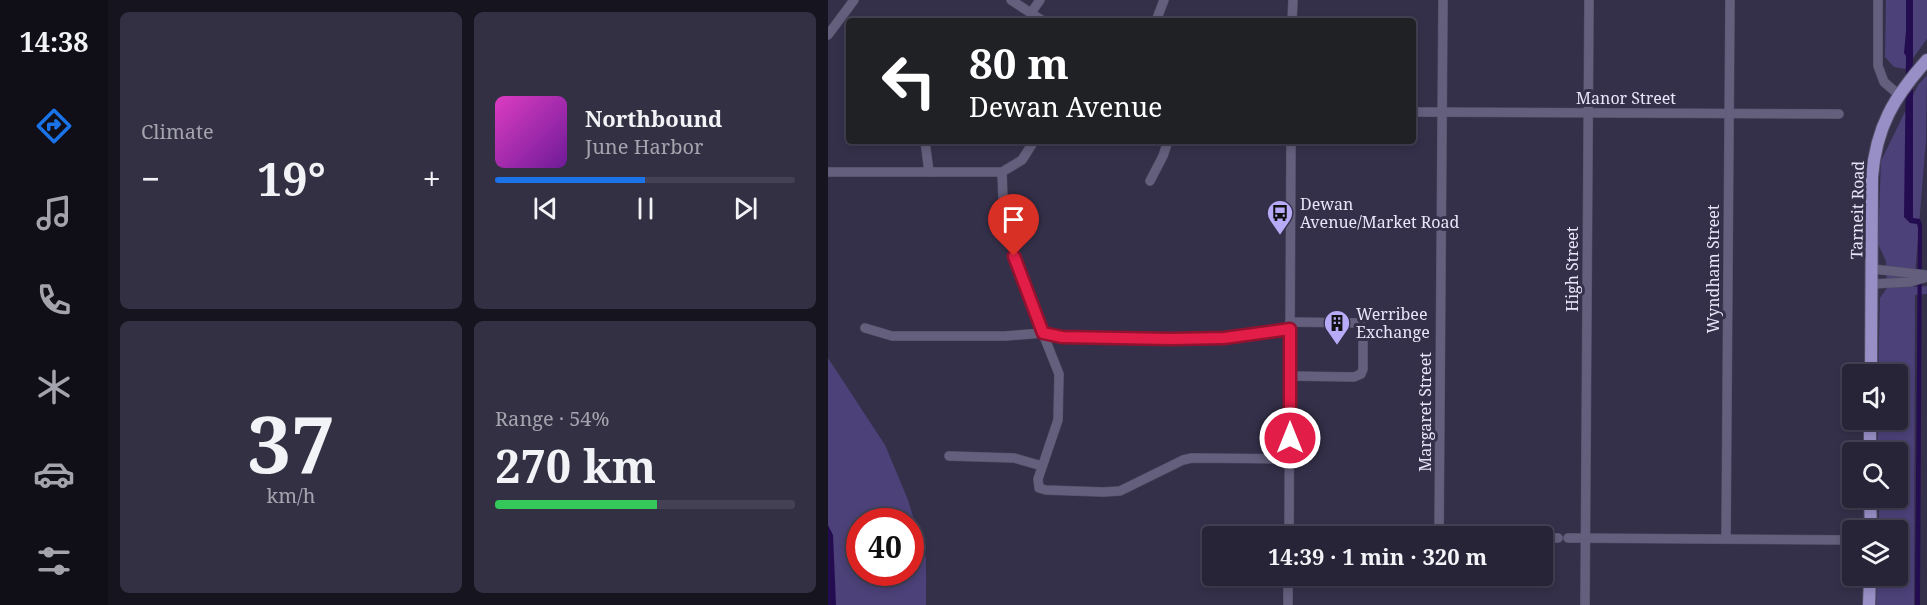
<!DOCTYPE html>
<meta charset="utf-8">
<style>
:root{--surface:#272438;--page:#333043;--text:#f1f3f6;--muted:#a4a4ae;--line:#434153;--accent:#1a73e8}
body{margin:0;font-family:"Noto Serif",serif;background:var(--page);color:var(--text);height:100vh;display:flex;flex-direction:column;font-size:22px;white-space:nowrap}
*{box-sizing:border-box;margin:0}
p{font-size:20px;color:var(--muted)}
.icon{flex:none;width:33px;height:33px;fill:none;stroke:currentColor;stroke-width:2;stroke-linecap:round;stroke-linejoin:round}
.map{position:relative;flex:1;overflow:hidden}
.panel{display:flex;flex-direction:column;gap:12px;padding:12px;background:#15141f;width:720px}
.panel>*{flex:none}
.banner{position:absolute;left:18px;top:18px;width:570px;height:126px;border-radius:6px;box-shadow:0 3px 9px #0003,0 0 0 2px var(--line);background:#202124;color:#fff;overflow:hidden}
.fabs{position:absolute;left:1014px;top:364px;display:grid;gap:12px}
.fabs a{display:grid;place-items:center;width:66px;height:66px;border-radius:6px;background:var(--surface);box-shadow:0 3px 9px #0003,0 0 0 2px var(--line);font-size:30px}
.speed{position:absolute;left:18px;top:508px;display:flex;gap:12px;font-size:30px;font-weight:700;text-align:center}
.speed>*{display:grid;place-content:center;width:78px;height:78px;border-radius:50%;background:var(--surface);box-shadow:0 3px 9px #0003,0 0 0 2px var(--line);line-height:1}
.speed .limit{border:9px solid #d22;background:#fff;color:#111}
.pin{position:absolute;display:grid;place-items:center;width:51px;height:51px;color:#fff;margin:-62px -26px;border-radius:50% 50% 50% 0;rotate:-45deg;box-shadow:0 0 6px #0007}
.pin .icon{rotate:45deg}
.me{position:absolute;width:66px;margin:-33px;rotate:0deg;stroke-linejoin:round;filter:drop-shadow(0 0 4px #0008)}
.turn{display:flex;align-items:center;gap:21px;height:126px;padding:0 24px;font-size:27px}
.turn .icon{width:78px;height:78px;stroke-width:2.5}
.turn b{display:block;font-size:42px;line-height:51px}
.big{font-size:45px;font-weight:700;line-height:1.1}
.panel .tile{flex:1;display:flex;flex-direction:column;justify-content:center;gap:9px;min-width:0;padding:0 21px;border-radius:9px;background:var(--page)}
.panel .dial{align-items:center;gap:0}
.dial b{font-size:78px;line-height:1}
.song{display:flex;align-items:center;gap:18px}
.cover{width:72px;height:72px;border-radius:9px;background:linear-gradient(135deg,hsl(310 70% 55%),hsl(280 70% 35%))}
.played{height:6px;border-radius:3px;background:linear-gradient(90deg,var(--accent) 50%,var(--line) 50%)}
.keys{display:flex;justify-content:space-around;direction:ltr}
.heat{display:flex;justify-content:space-between;align-items:center;font-size:33px;direction:ltr}
.charge{height:9px;border-radius:4px;background:linear-gradient(90deg,#34c759 54%,var(--line) 0)}
.panel .tiles{flex:1;display:grid;gap:12px;grid-template-columns:repeat(2,1fr)}
.trip{position:absolute;left:374px;top:526px;width:351px;height:60px;border-radius:6px;background:var(--surface);box-shadow:0 3px 9px #0003,0 0 0 2px var(--line);font-weight:700;line-height:60px;text-align:center}
main{display:flex;flex:1;min-height:0}
.dock{display:flex;flex-direction:column;width:108px;justify-content:space-around;align-items:center;background:#100e16;color:var(--muted)}
.dock .icon{width:42px;height:42px}
.dock .active{color:var(--accent)}
.dock b{font-size:27px;color:var(--text)}
.map>svg:first-child{display:block}
.green{fill:#4c4178;fill-rule:evenodd}
.water{fill:#240c51}
.lines{fill:none;stroke-linecap:round;stroke-linejoin:round}
.minor-casing{stroke:#514d64;stroke-width:10}
.major-casing{stroke:#514d64;stroke-width:14}
.minor{stroke:#635f7c;stroke-width:9}
.major{stroke:#978fc6;stroke-width:12}
.route-casing{stroke:#92132f;stroke-width:15}
.route{stroke:#e11d48;stroke-width:10}
.labels{text-anchor:middle;stroke-width:6;stroke-linejoin:round;paint-order:stroke}
.street-label{font-size:16px;fill:#e8e6f8;stroke:#34304a}
.poi-label{font-size:16px;fill:#e8e6f8;stroke:#34304a;text-anchor:start}
</style>
<main>
<nav class="dock">
<b>14:38</b>
<svg class="icon active" aria-label="directions" viewBox="0 0 24 24"><path d="M12 3l9 9-9 9-9-9zM9 14v-3h6M13 9l2 2-2 2"/></svg>
<svg class="icon" aria-label="music" viewBox="0 0 24 24"><path d="M9 18V5l10-2v13"/><circle cx="6" cy="18" r="3"/><circle cx="16" cy="16" r="3"/></svg>
<svg class="icon" aria-label="phone" viewBox="0 0 24 24"><path d="M5 4h4l2 5-3 2q2 4 5 5l2-3 5 2v4C11 20 4 13 5 4z"/></svg>
<svg class="icon" aria-label="climate" viewBox="0 0 24 24"><path d="M12 3v18M4 7l16 10M4 17L20 7"/></svg>
<svg class="icon" aria-label="car" viewBox="0 0 24 24"><path d="M5 17H2v-5l4-1 3-4h7l3 4 3 1v5h-3M9 17h6M6 11h13"/><circle cx="7" cy="17" r="2"/><circle cx="17" cy="17" r="2"/></svg>
<svg class="icon" aria-label="filters" viewBox="0 0 24 24"><path d="M4 7h16M4 17h16"/><circle cx="9" cy="7" r="2"/><circle cx="15" cy="17" r="2"/></svg>
</nav>
<section class="panel">
<div class="tiles">
<div class="tile"><p>Climate</p>
<div class="heat"><a>−</a><b class="big">19°</b><a>+</a></div>
</div>
<div class="tile">
<div class="song"><i class="cover"></i><div><b>Northbound</b><p>June Harbor</p></div></div>
<div class="played"></div>
<div class="keys"><svg class="icon" aria-label="previous" viewBox="0 0 24 24"><path d="M18 5L8 12l10 7zM5 5v14"/></svg><svg class="icon" aria-label="pause" viewBox="0 0 24 24"><path d="M8 5v14M16 5v14"/></svg><svg class="icon" aria-label="next" viewBox="0 0 24 24"><path d="M6 5l10 7-10 7zM19 5v14"/></svg></div>
</div>
<div class="tile dial"><b>37</b><p>km/h</p></div>
<div class="tile"><p>Range · 54%</p><b class="big">270 km</b><div class="charge"></div></div>
</div>
</section>
<div class="map">
<svg width="1099" height="605" viewBox="0 0 1099 605">
<rect width="100%" height="100%" fill="#34304a"/>
<!-- green -->
<g class="green">
<polygon points="1058,0 1099,0 1099,39 1077,69 1066,67 1057,57"/>
<polygon points="1099,75 1098,140 1086,287 1099,286 1099,349 1099,294 1087,295 1086,605 1048,605 1049,576 1070,576 1070,531 1051,531 1051,498 1070,498 1070,453 1049,453 1050,420 1070,420 1070,375 1050,375 1052,298 1059,288 1058,261 1050,244 1053,161 1090,85"/>
<path d="M0 358 57 445 80 500 98 559V605H0ZM32 522H82V573H32Z"/>
</g>
<!-- water -->
<g class="water">
<polygon points="1078,0 1085,0 1085,218 1092,219 1094,225 1092,605 1087,605 1090,228 1089,224 1082,223 1076,217 1078,56 1076,53 1078,31"/>
<polygon points="0,525 5,535 8,605 0,605"/>
</g>
<g class="lines">
<!-- minor casing -->
<g class="minor-casing">
<g id="minor">
<polyline points="183,0 215,21"/>
<polyline points="1050,0 1050,66 1056,82 1071,95"/>
<polyline points="203,13 212,0"/>
<polyline points="328,21 336,0"/>
<polyline points="464,21 465,0"/>
<polyline points="0,35 26,0"/>
<polyline points="585,112 1011,114"/>
<polyline points="97,141 101,172"/>
<polyline points="0,172 174,172 194,160 206,141"/>
<polyline points="174,172 176,225"/>
<polyline points="322,181 335,156 340,141"/>
<polyline points="186,256 198,291 231,374 230,420 210,479 211,488 218,490 275,492 292,491 355,460 364,458 462,459"/>
<polyline points="1045,269 1099,275"/>
<polyline points="1044,284 1082,282 1099,277"/>
<polyline points="37,328 64,336 177,336 215,333 234,337 343,339 396,338 462,329"/>
<polyline points="462,376 526,377 533,374 535,369 535,328 531,323 462,322"/>
<polyline points="121,456 186,458 214,466"/>
<polyline points="461,536 633,537"/>
<polyline points="461,537 463,141"/>
<polyline points="611,537 615,0"/>
<polyline points="714,538 730,538"/>
<polyline points="740,538 1024,540"/>
<polyline points="898,539 902,0"/>
<polyline points="460,605 460,576"/>
<polyline points="757,605 761,0"/>
</g>
</g>
<!-- major casing -->
<g class="major-casing">
<g id="major">
<path d="M1043 375 1044 177C1048 127 1066 97 1099 60"/>
<polyline points="1042,453 1042,420"/>
<polyline points="1042,498 1043,531"/>
<polyline points="1041,605 1042,576"/>
</g>
</g>
<!-- minor -->
<use href="#minor" class="minor"/>
<!-- major -->
<use href="#major" class="major"/>
</g>
<g class="lines">
<!-- route casing -->
<g class="route-casing">
<polyline id="route" points="186,256 215,333 234,337 343,339 396,338 462,329 462,438"/>
</g>
<!-- route -->
<use href="#route" class="route"/>
</g>
<!-- icons -->
<defs>
<g id="bus-pin" transform="scale(1.35)"><path d="M0 17L-7.5 6A9.5 9.5 0 1 1 7.5 6Z" fill="#b7abf8" stroke="#34304a"/><path d="M-5-6H5V4H4V6H2V4H-2V6H-4V4H-5ZM-3.5-4V0h7V-4ZM-3.5 1.2v1.5H-2V1.2ZM2 1.2v1.5H3.5V1.2Z" fill="#111"/></g>
<g id="building-pin" transform="scale(1.35)"><path d="M0 17L-7.5 6A9.5 9.5 0 1 1 7.5 6Z" fill="#b7abf8" stroke="#34304a"/><path d="M-4-6H4V6H1V3H-1V6H-4ZM-2.5-4.3h1.7v1.8h-1.7ZM.8-4.3h1.7v1.8H.8ZM-2.5-1h1.7V.8h-1.7ZM.8-1h1.7V.8H.8Z" fill="#111"/></g>
</defs>
<g fill-rule="evenodd">
<use href="#bus-pin" x="452" y="213"/>
<use href="#building-pin" x="509" y="323"/>
</g>
<g class="labels">
<!-- street labels -->
<g class="street-label">
<text x="798" y="104">Manor Street</text>
<text transform="translate(1029 210) rotate(-89)" y="6">Tarneit Road</text>
<text transform="translate(744 269) rotate(-90)" y="6">High Street</text>
<text transform="translate(885 269) rotate(-90)" y="6">Wyndham Street</text>
<text transform="translate(597 412) rotate(-90)" y="6">Margaret Street</text>
</g>
<!-- poi labels -->
<g class="poi-label">
<text x="472" y="210">Dewan<tspan x="472" dy="18">Avenue/Market Road</tspan></text>
<text x="528" y="320">Werribee<tspan x="528" dy="18">Exchange</tspan></text>
</g>
</g>
</svg>
<div class="fabs">
<a><svg class="icon" aria-label="sound" viewBox="0 0 24 24"><path d="M4 9h4l5-4v14l-5-4H4zM17 9q2 3 0 6"/></svg></a>
<a><svg class="icon" aria-label="search" viewBox="0 0 24 24"><circle cx="10" cy="10" r="6"/><path d="M15 15l6 6"/></svg></a>
<a><svg class="icon" aria-label="layers" viewBox="0 0 24 24"><path d="M12 4l9 5-9 5-9-5zM3 14l9 5 9-5"/></svg></a>
</div>
<div class="speed"><div class="limit">40</div></div>
<div class="pin" style="left:186px;top:256px;background:#d93025"><svg class="icon" aria-label="arrive" viewBox="0 0 24 24"><path d="M6 21V4h12l-3 4 3 4H6"/></svg></div>
<svg class="me" style="left:462px;top:438px" viewBox="-20 -20 40 40"><circle r="17" fill="#e11d48" stroke="#fff" stroke-width="3"/><path d="M0-11L8 9 0 5-8 9z" fill="#fff"/></svg>
<div class="trip">14:39 · 1 min · 320 m</div>
<div class="banner">
<div class="turn"><svg class="icon" aria-label="left" viewBox="0 0 24 24"><path d="M17 20v-9H6M10 6l-5 5 5 5"/></svg><div><b>80 m</b>Dewan Avenue</div></div>
</div>
</div>
</main>
